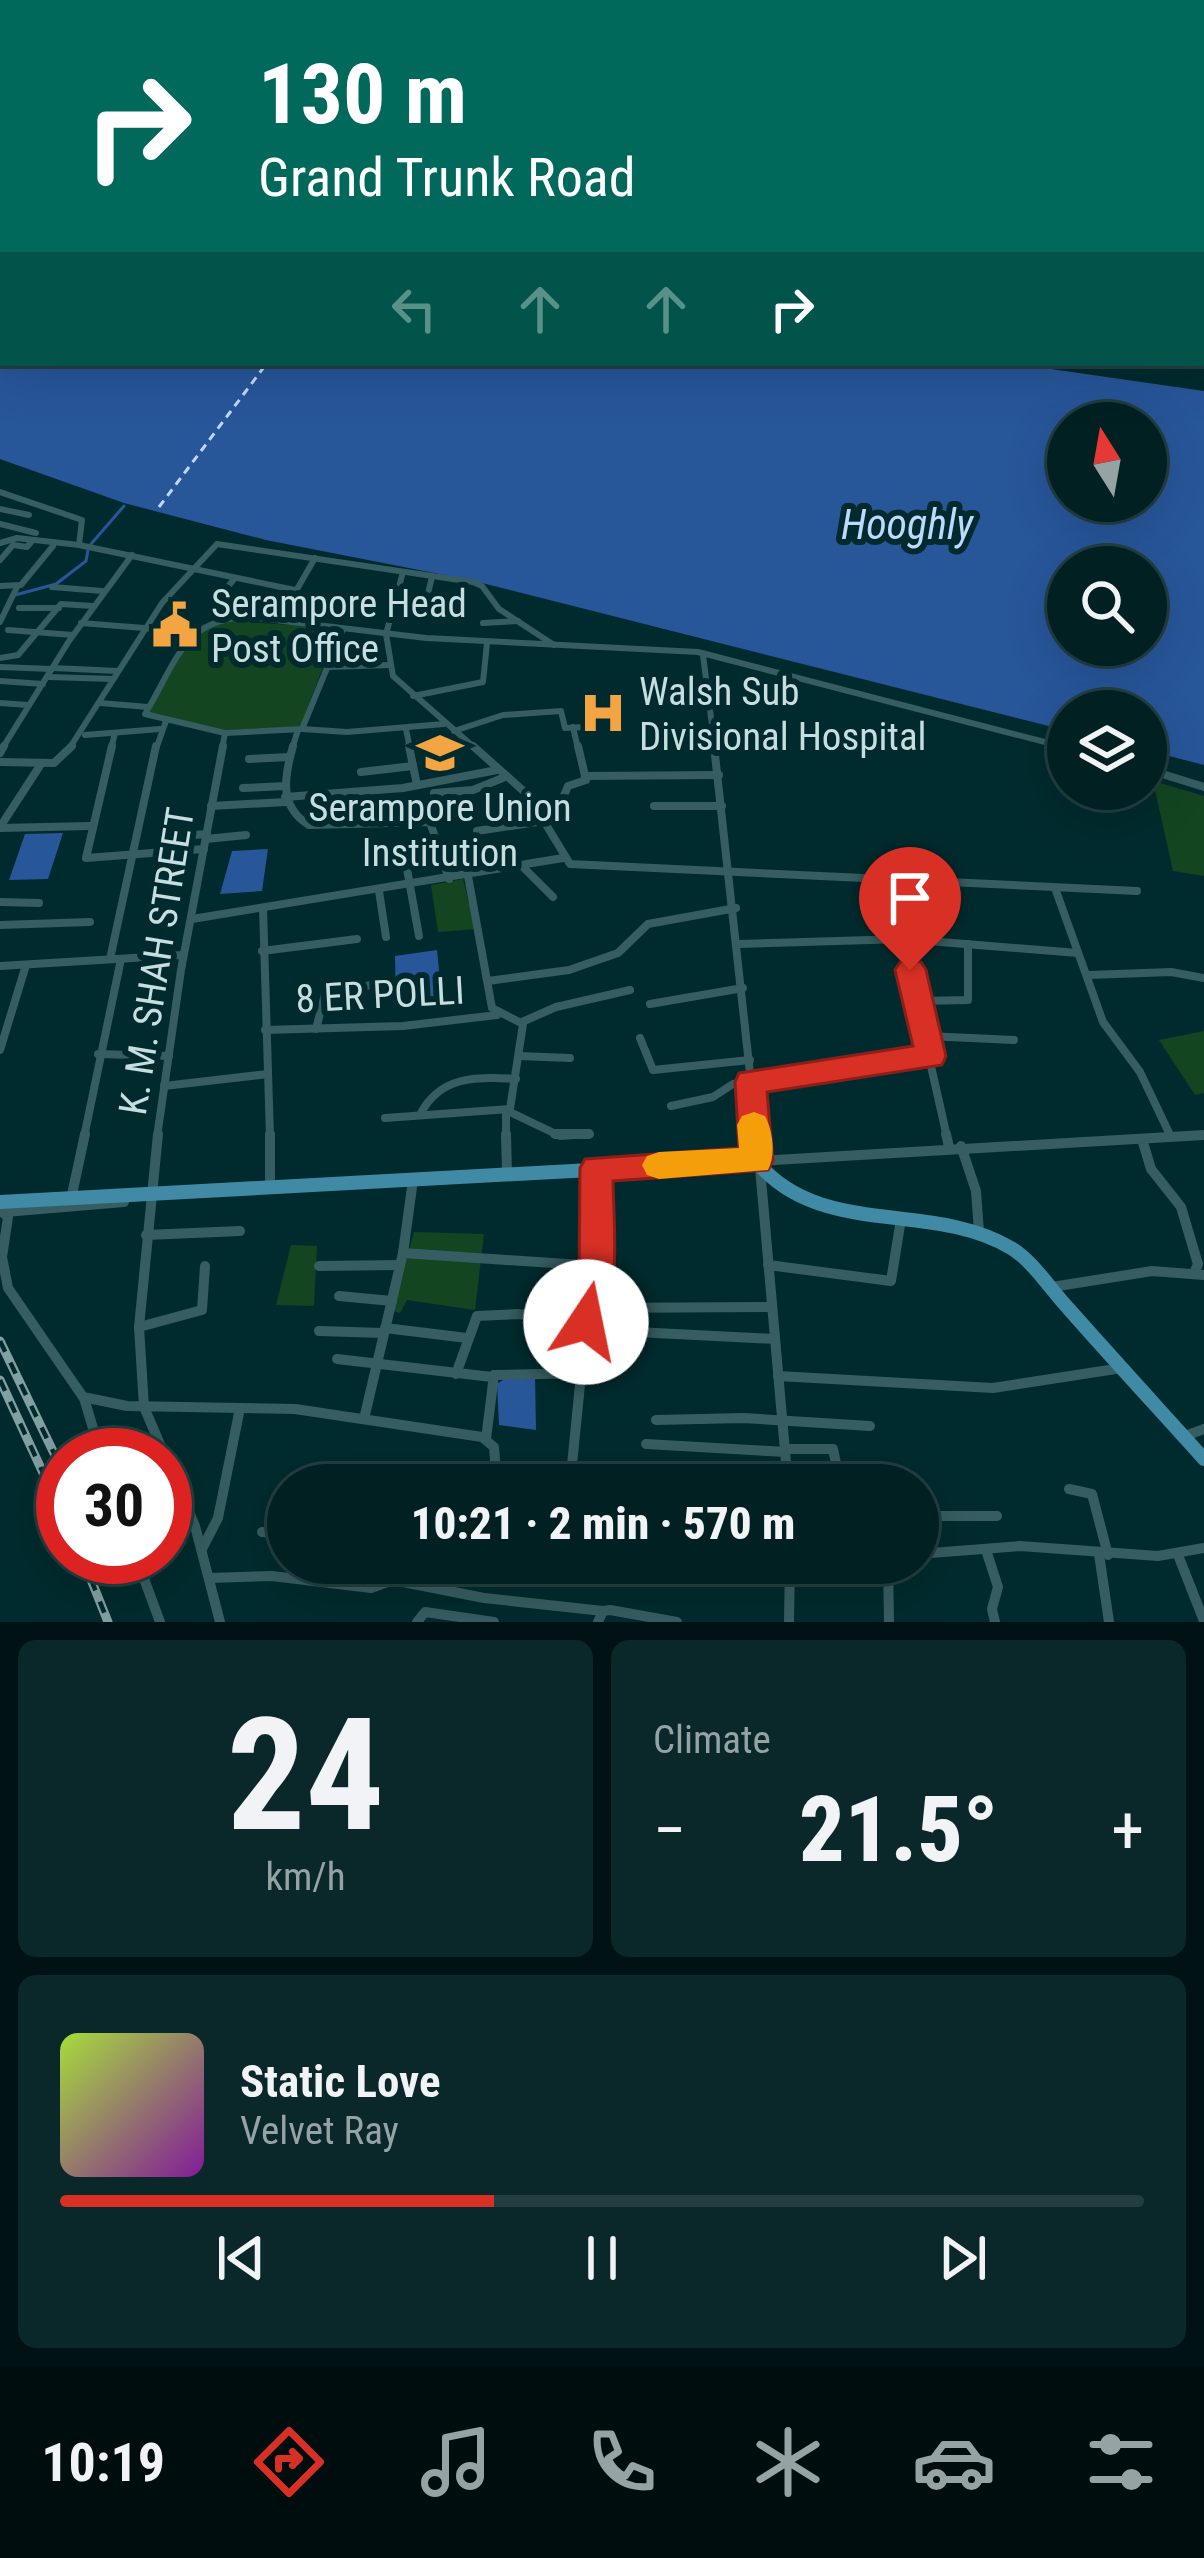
<!DOCTYPE html>
<meta charset="utf-8">
<style>
:root{--surface:#002022;--page:#0a282a;--text:#f1f3f6;--muted:#95a3a5;--line:#223e40;--accent:#d93025}
body{margin:0;font-family:"Roboto Condensed",sans-serif;background:var(--page);color:var(--text);height:100vh;display:flex;flex-direction:column;font-size:45px;white-space:nowrap}
*{box-sizing:border-box;margin:0}
p{font-size:39px;color:var(--muted)}
.icon{flex:none;width:66px;height:66px;fill:none;stroke:currentColor;stroke-width:2;stroke-linecap:round;stroke-linejoin:round}
.map{position:relative;height:1622px;overflow:hidden}
.details{display:flex;flex-direction:column;gap:18px;padding:18px;background:#001213;flex:1}
.details>*{flex:none}
.top-card{position:absolute;left:0px;top:0px;width:1206px;height:366px;box-shadow:0 12px 48px #0002,0 0 0 3px var(--line);background:#00695c;color:#fff;overflow:hidden}
.needle{width:78px;rotate:349deg}
.fabs{position:absolute;left:1047px;top:402px;display:grid;gap:24px}
.fabs a{display:grid;place-items:center;width:120px;height:120px;border-radius:50%;background:var(--surface);box-shadow:0 12px 48px #0002,0 0 0 3px var(--line);font-size:60px}
.speed{position:absolute;left:36px;top:1428px;display:flex;gap:24px;font-size:60px;font-weight:700;text-align:center}
.speed>*{display:grid;place-content:center;width:156px;height:156px;border-radius:50%;background:var(--surface);box-shadow:0 12px 48px #0002,0 0 0 3px var(--line);line-height:1}
.speed .limit{border:18px solid #d22;background:#fff;color:#111}
.pin{position:absolute;display:grid;place-items:center;width:102px;height:102px;color:#fff;margin:-123px -51px;border-radius:50% 50% 50% 0;rotate:-45deg;box-shadow:0 0 12px #0007}
.pin .icon{rotate:45deg}
.me{position:absolute;width:132px;margin:-66px;rotate:11deg;stroke-linejoin:round;filter:drop-shadow(0 0 9px #0008)}
.turn{display:flex;align-items:center;gap:42px;height:252px;padding:0 60px;font-size:54px}
.turn .icon{width:156px;height:156px;stroke-width:2.5}
.turn b{display:block;font-size:84px;line-height:102px}
.lanes{display:flex;align-items:center;height:114px;padding:0 60px;background:#0003;justify-content:center;gap:60px;direction:ltr}
.lanes .off{opacity:.35}
.big{font-size:90px;font-weight:800;line-height:1.1}
.details .card{flex:1;display:flex;flex-direction:column;justify-content:center;gap:18px;min-width:0;padding:0 42px;border-radius:18px;background:var(--page)}
.details .dial{align-items:center;gap:0}
.dial b{font-size:156px;line-height:1}
.song{display:flex;align-items:center;gap:36px}
.cover{width:144px;height:144px;border-radius:18px;background:linear-gradient(135deg,hsl(80 70% 55%),hsl(290 70% 35%))}
.played{height:12px;border-radius:6px;background:linear-gradient(90deg,var(--accent) 40%,var(--line) 40%)}
.keys{display:flex;justify-content:space-around;direction:ltr}
.heat{display:flex;justify-content:space-between;align-items:center;font-size:66px;direction:ltr}
.details .tiles{flex:1;display:grid;gap:18px;grid-template-columns:1fr 1fr}
.card:last-child{grid-column:span 2}
.trip{position:absolute;left:267px;top:1464px;width:672px;height:120px;border-radius:60px;background:var(--surface);box-shadow:0 12px 48px #0002,0 0 0 3px var(--line);font-weight:800;line-height:120px;text-align:center}
.tabs{display:flex;height:192px;justify-content:space-around;align-items:center;background:#000d0e;color:var(--muted)}
.tabs .icon{width:84px;height:84px}
.tabs .current{color:var(--accent)}
.tabs b{font-size:54px;color:var(--text)}
.map>svg:first-child{display:block}
.green{fill:#134521}
.water{fill:#275699;fill-rule:evenodd}
.lines{fill:none;stroke-linecap:round;stroke-linejoin:round}
.stream{stroke:#275699;stroke-width:3}
.ferry{stroke:#bed8fe;stroke-width:3;stroke-dasharray:8 6;stroke-linecap:butt}
.taxiway{fill:#416568;fill-rule:evenodd}
.runway{fill:#416568;fill-rule:evenodd}
.minor-far3{stroke:#365d61;stroke-width:4.5}
.minor-far2{stroke:#365d61;stroke-width:6}
.minor-far1{stroke:#365d61;stroke-width:8}
.minor{stroke:#365d61;stroke-width:10}
.major{stroke:#408aa5;stroke-width:14}
.rail-casing{stroke:#829fa1;stroke-width:9}
.rail{stroke:#002b2e;stroke-width:4.5;stroke-dasharray:12;stroke-linecap:butt}
.route{fill:#d93025;stroke:#8d1f18;stroke-width:3}
.slow{fill:#f59e0b}
.labels{text-anchor:middle;stroke-width:12;stroke-linejoin:round;paint-order:stroke}
.poi-label{font-size:39px;fill:#c8dddf;stroke:#002b2e;text-anchor:start}
.street-label{font-size:39px;fill:#c8dddf;stroke:#002b2e}
.water-label{font-size:42px;font-style:italic;fill:#bed8fe;stroke:#002b2e}
</style>
<div class="map">
<svg width="1204" height="1622" viewBox="0 0 1204 1622">
<rect width="100%" height="100%" fill="#002b2e"/>
<!-- green -->
<g class="green">
<polygon points="218,620 338,628 300,727 223,730 149,712 194,627"/>
<polygon points="1153,781 1204,796 1204,876 1173,871"/>
<polygon points="463,879 475,929 438,932 431,885"/>
<polygon points="1204,1031 1204,1093 1195,1095 1159,1040"/>
<polygon points="414,1232 484,1234 475,1310 407,1300 400,1313 393,1311"/>
<polygon points="291,1245 317,1246 314,1306 276,1305"/>
</g>
<!-- water -->
<g class="water">
<path d="M0 183 3 363H1009L1204 391V765L1146 750V711H1068V731L470 580 266 540 124 503 0 459ZM1068 423H1146V501H1068ZM1068 567H1146V645H1068Z"/>
<polygon points="63,833 48,879 9,880 25,834"/>
<polygon points="268,849 262,891 220,894 232,851"/>
<path d="M437 950 441 990C428 1007 417 1010 396 1003L395 956Z"/>
<polygon points="510,1375 535,1375 536,1430 499,1425 497,1384"/>
</g>
<g class="lines">
<!-- stream -->
<g class="stream">
<polyline points="91,544 124,506"/>
<polyline points="15,595 56,584 86,561 88,550"/>
</g>
<!-- ferry -->
<polyline class="ferry" points="159,507 267,363"/>
<!-- taxiway -->
<rect class="taxiway" x="1006" y="0" width="8" height="3"/>
<!-- runway -->
<rect class="runway" x="905" y="0" width="24" height="3"/>
<!-- minor-far3 -->
<g class="minor-far3">
<polyline points="144,0 188,3"/>
<polyline points="227,0 243,0"/>
<polyline points="307,0 318,3"/>
<polyline points="354,0 385,3"/>
<polyline points="414,0 420,3"/>
<polyline points="35,1 56,0"/>
<polyline points="190,1 208,2"/>
<polyline points="0,40 3,36"/>
</g>
<!-- minor-far2 -->
<g class="minor-far2">
<polyline points="0,492 82,520 79,545 295,590 281,620"/>
<polyline points="0,509 29,515"/>
<polyline points="0,524 36,533"/>
<polyline points="0,543 17,538 79,545"/>
<polyline points="0,560 13,545 27,547 32,541"/>
<polyline points="403,572 386,634 393,676 476,749"/>
<polyline points="235,578 212,606 245,615"/>
<polyline points="0,586 21,585 53,546"/>
<polyline points="52,587 102,591"/>
<polyline points="296,591 315,558"/>
<polyline points="19,608 59,608"/>
<polyline points="423,614 432,577"/>
<polyline points="0,622 17,587"/>
<polyline points="81,623 194,632"/>
<polyline points="483,623 518,621"/>
<path d="M343 629 302 729 225 733 145 714C176 663 184 617 250 617L426 638 698 652 1068 748"/>
<polyline points="8,630 73,635"/>
<polyline points="703,655 715,749"/>
<polyline points="0,658 18,655 61,604 93,606"/>
<polyline points="0,667 52,669"/>
<polyline points="328,667 390,665"/>
<polyline points="53,668 118,671"/>
<polyline points="49,677 113,679"/>
<polyline points="0,681 43,684"/>
<polyline points="413,696 483,682 487,643"/>
<polyline points="0,703 28,705"/>
<polyline points="100,703 148,707"/>
<polyline points="573,727 578,749"/>
<polyline points="302,729 347,732 444,724"/>
<polyline points="406,729 410,749"/>
<polyline points="454,731 503,715 561,711 565,728 585,727"/>
<polyline points="85,735 160,729"/>
<polyline points="2,749 69,641 132,555"/>
<polyline points="69,749 162,603 217,544 473,582 482,586 499,609 554,645"/>
<polyline points="111,749 115,733"/>
<polyline points="156,749 166,721"/>
<polyline points="222,749 225,733"/>
<polyline points="292,749 298,730"/>
</g>
<!-- minor-far1 -->
<g class="minor-far1">
<polyline points="112,746 86,858 204,849"/>
<path d="M293 746C284 777 279 807 309 825L430 822 449 879"/>
<polyline points="409,746 417,785"/>
<polyline points="473,746 528,795 570,864 1137,891"/>
<polyline points="714,746 757,1137"/>
<polyline points="1062,746 1068,748"/>
<polyline points="0,753 4,746"/>
<polyline points="249,759 289,757"/>
<polyline points="0,762 54,763 72,746"/>
<polyline points="1146,769 1204,787"/>
<polyline points="361,772 413,766"/>
<polyline points="585,776 719,775"/>
<polyline points="243,788 286,786"/>
<polyline points="434,793 473,790 505,777"/>
<polyline points="285,797 403,788 497,770"/>
<polyline points="211,806 286,802"/>
<polyline points="654,806 722,806"/>
<polyline points="538,808 562,800 568,786 586,780 578,746"/>
<polyline points="432,824 462,808 461,791"/>
<polyline points="0,827 41,764"/>
<polyline points="0,828 90,826"/>
<polyline points="477,831 544,821"/>
<polyline points="168,837 207,834"/>
<polyline points="206,839 246,835"/>
<polyline points="405,858 419,936"/>
<polyline points="524,868 553,897"/>
<polyline points="889,880 947,1137"/>
<polyline points="1055,888 1103,1022 1140,1072 1171,1137"/>
<polyline points="379,891 386,937"/>
<polyline points="0,902 39,903"/>
<polyline points="263,908 270,1137"/>
<polyline points="192,919 563,858"/>
<polyline points="0,925 90,922"/>
<polyline points="739,944 903,939 1078,953"/>
<polyline points="262,951 357,939"/>
<polyline points="110,959 156,746"/>
<polyline points="0,966 183,955"/>
<polyline points="1089,975 1171,972 1204,978"/>
<polyline points="488,981 569,970 618,953 648,924 736,908"/>
<polyline points="918,1001 968,1000 968,944"/>
<polyline points="650,1004 743,988"/>
<polyline points="522,1022 556,1007 630,990"/>
<polyline points="316,1029 325,994 371,985"/>
<polyline points="265,1030 403,1026 497,1015"/>
<polyline points="926,1036 1014,1040"/>
<polyline points="640,1038 653,1070 750,1060"/>
<polyline points="0,1050 26,965"/>
<polyline points="98,1054 169,1056"/>
<polyline points="519,1056 570,1058"/>
<polyline points="164,1086 268,1074"/>
<polyline points="671,1106 713,1097 733,1084 931,1056"/>
<polyline points="508,1111 560,1136 589,1134"/>
<polyline points="506,1112 506,1137"/>
<path d="M420 1115C439 1076 477 1076 516 1079"/>
<polyline points="385,1118 510,1109 523,1024 492,1008 468,876"/>
<polyline points="84,1137 121,959"/>
<polyline points="157,1137 181,970 223,746"/>
<polyline points="1176,1137 1204,1135"/>
</g>
<!-- minor -->
<g class="minor">
<polyline points="158,1134 139,1327 144,1407 195,1526 220,1622"/>
<polyline points="506,1134 507,1173"/>
<polyline points="555,1134 589,1134"/>
<polyline points="757,1134 788,1485"/>
<polyline points="946,1134 949,1147"/>
<polyline points="1142,1139 1151,1169 1181,1207 1198,1264 1195,1271"/>
<polyline points="961,1146 976,1191 979,1232"/>
<polyline points="756,1161 1204,1135"/>
<polyline points="270,1185 270,1134"/>
<polyline points="71,1199 85,1134"/>
<polyline points="0,1210 8,1217 2,1257 8,1288 83,1397 127,1406 295,1409 482,1437 494,1447 497,1485"/>
<polyline points="5,1212 124,1202"/>
<polyline points="146,1235 240,1231"/>
<polyline points="403,1253 597,1266"/>
<polyline points="768,1265 891,1281 901,1219"/>
<polyline points="319,1266 400,1265"/>
<polyline points="1052,1287 1152,1271 1204,1275"/>
<polyline points="339,1296 392,1301"/>
<polyline points="591,1308 771,1307"/>
<polyline points="139,1327 202,1310 205,1266"/>
<polyline points="385,1328 467,1338"/>
<polyline points="319,1331 383,1333"/>
<polyline points="636,1332 775,1339"/>
<polyline points="337,1359 492,1377"/>
<polyline points="456,1374 477,1316 518,1314 587,1322"/>
<polyline points="778,1376 993,1388 1122,1368"/>
<polyline points="84,1398 101,1455"/>
<polyline points="364,1419 403,1253 413,1180"/>
<polyline points="656,1420 744,1418 870,1426"/>
<polyline points="1185,1436 1204,1429"/>
<polyline points="486,1439 494,1375 582,1373"/>
<polyline points="646,1444 786,1452"/>
<polyline points="785,1449 833,1449 840,1482"/>
<polyline points="725,1472 787,1472"/>
<polyline points="788,1482 884,1485"/>
<polyline points="570,1485 586,1324 597,1282 596,1171"/>
<polyline points="1069,1489 1092,1494 1108,1555"/>
<polyline points="918,1516 997,1516"/>
<polyline points="262,1532 288,1534"/>
<polyline points="202,1549 218,1518 240,1408"/>
<polyline points="986,1550 998,1587 992,1609 995,1622"/>
<polyline points="918,1554 1020,1546 1158,1556 1204,1548"/>
<polyline points="1099,1554 1109,1622"/>
<polyline points="1178,1555 1204,1621"/>
<polyline points="136,1557 160,1622"/>
<polyline points="387,1563 389,1580"/>
<polyline points="888,1563 889,1622"/>
<polyline points="729,1571 790,1574"/>
<polyline points="209,1578 272,1576 371,1588 393,1580 484,1598 603,1611"/>
<polyline points="448,1588 455,1574 477,1573 481,1563"/>
<polyline points="417,1622 425,1612 494,1622"/>
<polyline points="598,1622 603,1611 610,1610 677,1622"/>
<polyline points="789,1622 790,1563"/>
</g>
<!-- major -->
<path class="major" d="M0 1202 756 1161C819 1239 931 1200 1011 1248 1033 1261 1051 1290 1068 1308 1113 1359 1159 1409 1204 1459"/>
<!-- rail casing -->
<g class="rail-casing">
<g id="rail">
<polyline points="0,1341 63,1472"/>
<polyline points="0,1380 63,1516"/>
<polyline points="82,1557 108,1622"/>
</g>
</g>
<!-- rail -->
<use href="#rail" class="rail"/>
</g>
<!-- route -->
<path class="route" d="M910 959 921 962 926 970 946 1056 942 1065 767 1092 773 1161 768 1170 613 1181C614 1232 621 1286 599 1333L586 1338 574 1333 568 1322 579 1282 580 1168 585 1159 739 1148 735 1082 739 1073 913 1046 895 970 900 962Z"/>
<!-- slow -->
<path class="slow" d="M754 1112 765 1116C773 1131 776 1155 768 1170L659 1179 647 1175 642 1165 647 1156 659 1152 739 1148 737 1125 742 1116Z"/>
<!-- icons -->
<defs>
<g id="civic-bare" transform="scale(3.6)"><path d="M-.6-6.5H3V-4.5H.6V-3L4-1V1h2V6H-6V1h2V-1L-.6-3ZM-1.2 2.5V6h2.4V2.5Z" fill="#f3a443" stroke="#002b2e" stroke-width="2.5" paint-order="stroke"/></g>
<g id="hospital-bare" transform="scale(3.6)"><path d="M-5-5h3v3.5h4V-5h3V5h-3V1.5h-4V5h-3Z" fill="#f3a443" stroke="#002b2e" stroke-width="2.5" paint-order="stroke"/></g>
<g id="school-bare" transform="scale(3.6)"><path d="M0-5L7-2L0 1L-7-2ZM-4 1L0 2.5L4 1V4Q0 6-4 4Z" fill="#f3a443" stroke="#002b2e" stroke-width="2.5" paint-order="stroke"/></g>
</defs>
<g fill-rule="evenodd">
<use href="#civic-bare" x="175" y="625"/>
<use href="#hospital-bare" x="603" y="713"/>
<use href="#school-bare" x="440" y="753"/>
</g>
<g class="labels">
<!-- poi labels -->
<g class="poi-label">
<text x="211" y="617">Serampore Head<tspan x="211" dy="45">Post Office</tspan></text>
<text x="639" y="705">Walsh Sub<tspan x="639" dy="45">Divisional Hospital</tspan></text>
<text x="440" y="821" text-anchor="middle">Serampore Union<tspan x="440" dy="45">Institution</tspan></text>
</g>
<!-- street labels -->
<g class="street-label">
<text transform="translate(156 961) rotate(-81)" y="14">K. M. SHAH STREET</text>
<text transform="translate(380 994) rotate(-3)" y="14">8 ER POLLI</text>
</g>
<!-- water labels -->
<g class="water-label">
<text x="907" y="539">Hooghly</text>
</g>
</g>
</svg>
<div class="fabs">
<a><svg class="needle" viewBox="-14 -14 28 28"><path d="M0-13l5 13h-10z" fill="#e53935"/><path d="M0 13l5-13h-10z" fill="#95a3a5"/></svg></a>
<a><svg class="icon" aria-label="search" viewBox="0 0 24 24"><circle cx="10" cy="10" r="6"/><path d="M15 15l6 6"/></svg></a>
<a><svg class="icon" aria-label="layers" viewBox="0 0 24 24"><path d="M12 4l9 5-9 5-9-5zM3 14l9 5 9-5"/></svg></a>
</div>
<div class="speed"><div class="limit">30</div></div>
<div class="pin" style="left:910px;top:970px;background:#d93025"><svg class="icon" aria-label="arrive" viewBox="0 0 24 24"><path d="M6 21V4h12l-3 4 3 4H6"/></svg></div>
<svg class="me" style="left:586px;top:1322px" viewBox="-20 -20 40 40"><circle r="19" fill="#fff"/><path d="M0-13L10 11 0 6-10 11z" fill="#d93025"/></svg>
<div class="trip">10:21 · 2 min · 570 m</div>
<div class="top-card">
<div class="turn"><svg class="icon" aria-label="right" viewBox="0 0 24 24"><path d="M7 20v-9h11M14 6l5 5-5 5"/></svg><div><b>130 m</b>Grand Trunk Road</div></div>
<div class="lanes"><svg class="icon off" aria-label="left" viewBox="0 0 24 24"><path d="M17 20v-9H6M10 6l-5 5 5 5"/></svg><svg class="icon off" aria-label="ahead" viewBox="0 0 24 24"><path d="M12 20V5M6 11l6-6 6 6"/></svg><svg class="icon off" aria-label="ahead" viewBox="0 0 24 24"><path d="M12 20V5M6 11l6-6 6 6"/></svg><svg class="icon" aria-label="right" viewBox="0 0 24 24"><path d="M7 20v-9h11M14 6l5 5-5 5"/></svg></div>
</div>
</div>
<section class="details">
<div class="tiles">
<div class="card dial"><b>24</b><p>km/h</p></div>
<div class="card"><p>Climate</p>
<div class="heat"><a>−</a><b class="big">21.5°</b><a>+</a></div>
</div>
<div class="card">
<div class="song"><i class="cover"></i><div><b>Static Love</b><p>Velvet Ray</p></div></div>
<div class="played"></div>
<div class="keys"><svg class="icon" aria-label="previous" viewBox="0 0 24 24"><path d="M18 5L8 12l10 7zM5 5v14"/></svg><svg class="icon" aria-label="pause" viewBox="0 0 24 24"><path d="M8 5v14M16 5v14"/></svg><svg class="icon" aria-label="next" viewBox="0 0 24 24"><path d="M6 5l10 7-10 7zM19 5v14"/></svg></div>
</div>
</div>
</section>
<nav class="tabs">
<b>10:19</b>
<svg class="icon current" aria-label="directions" viewBox="0 0 24 24"><path d="M12 3l9 9-9 9-9-9zM9 14v-3h6M13 9l2 2-2 2"/></svg>
<svg class="icon" aria-label="music" viewBox="0 0 24 24"><path d="M9 18V5l10-2v13"/><circle cx="6" cy="18" r="3"/><circle cx="16" cy="16" r="3"/></svg>
<svg class="icon" aria-label="phone" viewBox="0 0 24 24"><path d="M5 4h4l2 5-3 2q2 4 5 5l2-3 5 2v4C11 20 4 13 5 4z"/></svg>
<svg class="icon" aria-label="climate" viewBox="0 0 24 24"><path d="M12 3v18M4 7l16 10M4 17L20 7"/></svg>
<svg class="icon" aria-label="car" viewBox="0 0 24 24"><path d="M5 17H2v-5l4-1 3-4h7l3 4 3 1v5h-3M9 17h6M6 11h13"/><circle cx="7" cy="17" r="2"/><circle cx="17" cy="17" r="2"/></svg>
<svg class="icon" aria-label="filters" viewBox="0 0 24 24"><path d="M4 7h16M4 17h16"/><circle cx="9" cy="7" r="2"/><circle cx="15" cy="17" r="2"/></svg>
</nav>
